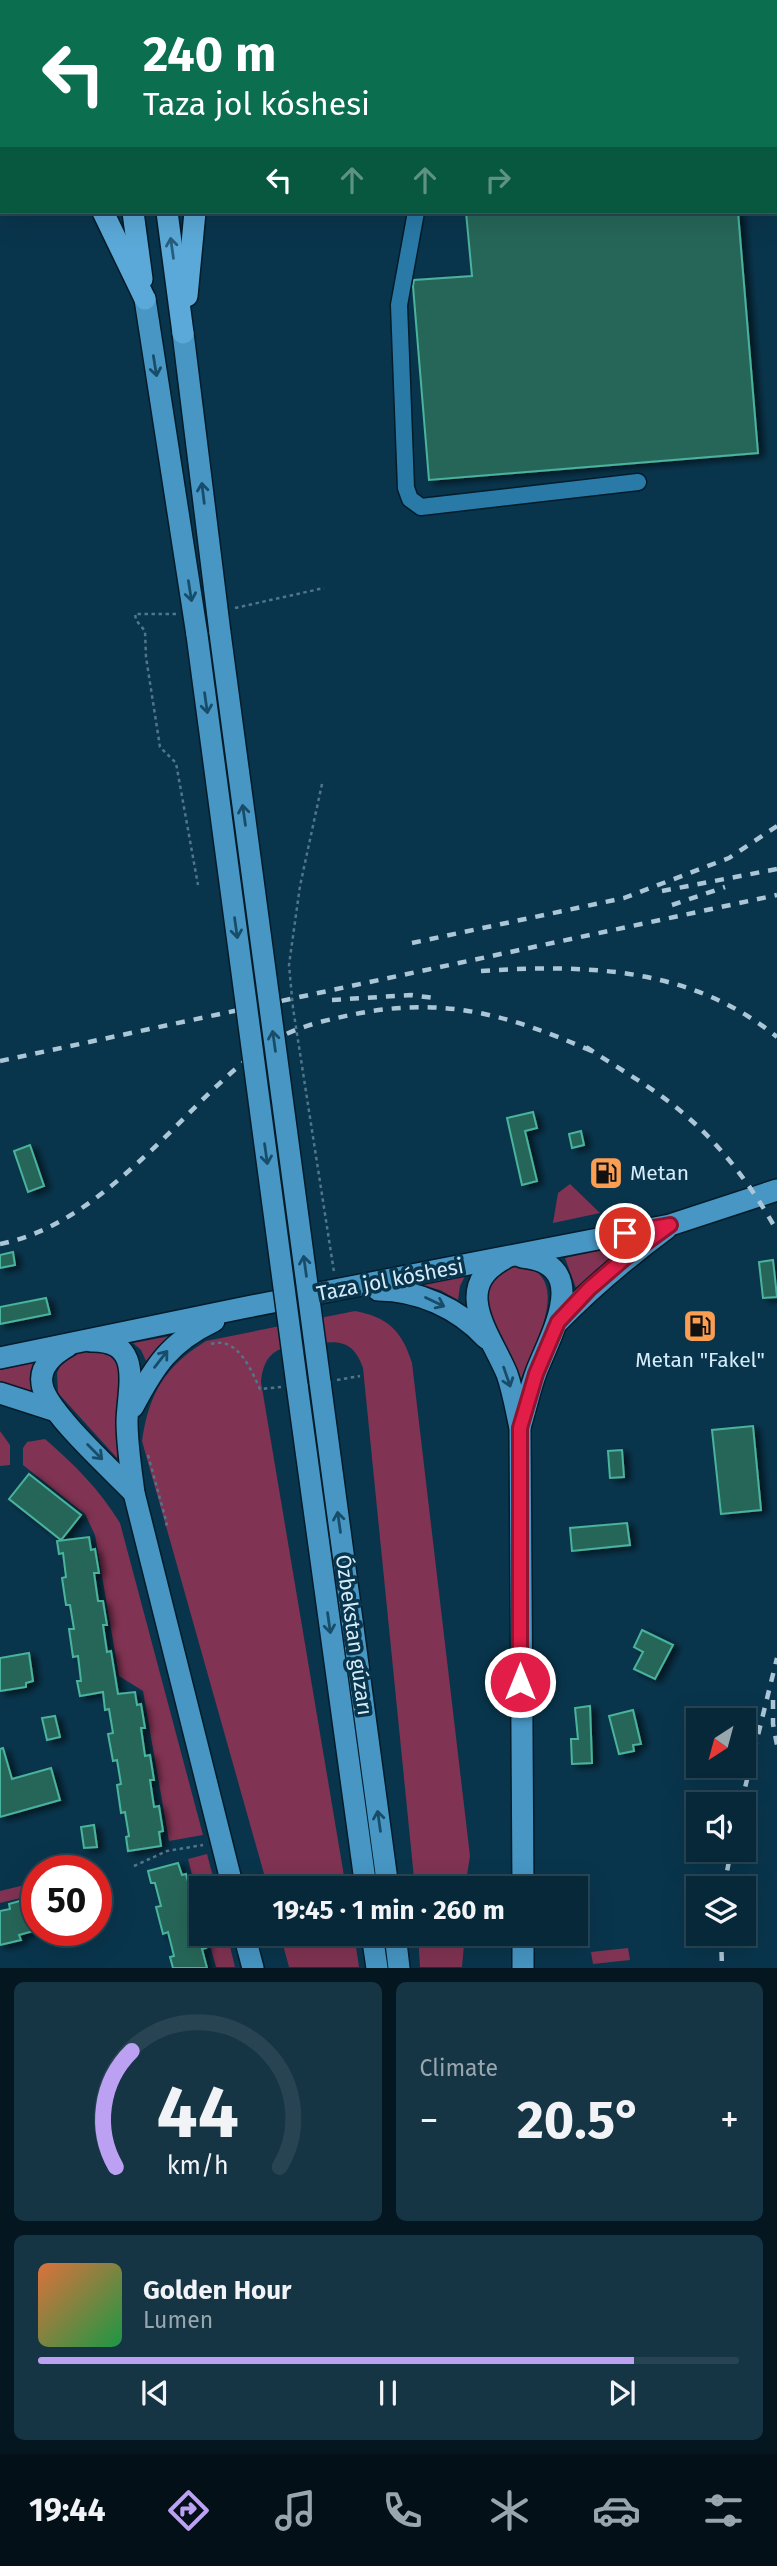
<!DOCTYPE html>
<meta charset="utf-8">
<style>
:root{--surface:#072839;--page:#153444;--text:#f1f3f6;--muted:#98a6ae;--line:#284453;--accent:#bca0f2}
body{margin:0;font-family:"Fira Sans",sans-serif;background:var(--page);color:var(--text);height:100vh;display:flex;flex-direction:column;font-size:26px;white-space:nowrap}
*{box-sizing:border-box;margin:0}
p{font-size:23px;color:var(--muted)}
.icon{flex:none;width:38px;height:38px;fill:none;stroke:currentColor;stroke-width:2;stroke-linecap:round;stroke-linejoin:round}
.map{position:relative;height:1968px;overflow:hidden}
.details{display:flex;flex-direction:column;gap:14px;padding:14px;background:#04161f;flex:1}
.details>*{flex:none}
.top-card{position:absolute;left:0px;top:0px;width:777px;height:214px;box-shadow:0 7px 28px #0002,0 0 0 2px var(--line);background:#0b6e4f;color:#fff;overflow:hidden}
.needle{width:46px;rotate:216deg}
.fabs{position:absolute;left:686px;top:1708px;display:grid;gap:14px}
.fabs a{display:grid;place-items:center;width:70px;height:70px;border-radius:0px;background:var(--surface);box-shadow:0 7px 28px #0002,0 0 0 2px var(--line);font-size:35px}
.speed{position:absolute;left:21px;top:1855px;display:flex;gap:14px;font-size:35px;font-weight:700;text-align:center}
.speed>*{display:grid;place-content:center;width:91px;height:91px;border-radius:50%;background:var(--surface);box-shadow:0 7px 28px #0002,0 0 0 2px var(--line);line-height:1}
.speed .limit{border:10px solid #d22;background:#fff;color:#111}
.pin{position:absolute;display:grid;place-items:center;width:60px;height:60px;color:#fff;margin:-30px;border:4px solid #fff;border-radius:50%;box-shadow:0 2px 7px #0007}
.me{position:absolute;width:77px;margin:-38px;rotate:0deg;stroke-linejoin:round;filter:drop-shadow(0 0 5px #0008)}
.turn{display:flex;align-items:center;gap:24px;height:147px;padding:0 28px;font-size:32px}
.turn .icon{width:91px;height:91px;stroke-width:2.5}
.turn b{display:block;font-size:49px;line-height:60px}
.lanes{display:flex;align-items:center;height:66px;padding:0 28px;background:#0003;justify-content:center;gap:35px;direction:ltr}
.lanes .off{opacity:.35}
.big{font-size:52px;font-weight:700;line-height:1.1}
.details .widget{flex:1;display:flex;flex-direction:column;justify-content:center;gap:10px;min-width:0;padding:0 24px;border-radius:10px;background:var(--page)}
.details .dial{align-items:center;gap:0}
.dial svg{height:182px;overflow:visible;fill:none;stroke:var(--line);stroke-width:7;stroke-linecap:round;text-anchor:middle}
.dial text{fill:var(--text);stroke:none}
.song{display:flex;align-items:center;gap:21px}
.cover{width:84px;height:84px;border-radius:10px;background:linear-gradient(135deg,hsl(20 70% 55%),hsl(140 70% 35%))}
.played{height:7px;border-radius:4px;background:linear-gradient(90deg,var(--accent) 85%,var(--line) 85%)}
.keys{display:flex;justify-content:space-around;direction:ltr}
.heat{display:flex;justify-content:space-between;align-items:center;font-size:38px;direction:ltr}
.details .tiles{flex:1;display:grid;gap:14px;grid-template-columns:1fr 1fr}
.widget:last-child{grid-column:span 2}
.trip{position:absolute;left:189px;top:1876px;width:399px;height:70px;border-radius:0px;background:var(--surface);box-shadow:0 7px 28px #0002,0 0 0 2px var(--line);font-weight:700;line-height:70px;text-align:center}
.menu{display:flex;height:112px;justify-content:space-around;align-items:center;background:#031017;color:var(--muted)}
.menu .icon{width:49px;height:49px}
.menu .current{color:var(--accent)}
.menu b{font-size:32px;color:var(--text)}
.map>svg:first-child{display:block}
.green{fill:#803352}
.building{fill:#256659;stroke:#49b39d;stroke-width:2;filter:url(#shadow)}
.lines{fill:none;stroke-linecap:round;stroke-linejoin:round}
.minor-casing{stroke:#031c2a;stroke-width:19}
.major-casing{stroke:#031c2a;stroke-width:24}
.highway-casing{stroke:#031c2a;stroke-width:24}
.path{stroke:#517589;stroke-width:2.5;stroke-dasharray:3.5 3.5;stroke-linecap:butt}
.minor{stroke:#297aa7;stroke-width:16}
.major{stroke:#4796c4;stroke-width:21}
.highway{stroke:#5ba9d8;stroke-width:21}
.rail{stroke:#abc6d6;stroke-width:4.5;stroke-dasharray:9 9;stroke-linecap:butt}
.major-bridge-casing{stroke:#031c2a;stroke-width:24;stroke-linecap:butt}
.major-bridge{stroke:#4796c4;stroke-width:21}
.oneway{stroke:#265e7d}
.oneway2{stroke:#184d6a}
.route-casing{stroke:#92132f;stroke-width:18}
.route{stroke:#e11d48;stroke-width:12}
.labels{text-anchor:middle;stroke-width:7;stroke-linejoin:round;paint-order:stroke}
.poi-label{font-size:21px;fill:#d6ecfb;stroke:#09354c;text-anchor:start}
.street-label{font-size:21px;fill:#d6ecfb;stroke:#09354c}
</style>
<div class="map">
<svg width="777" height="1968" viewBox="0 0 777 1968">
<defs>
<filter id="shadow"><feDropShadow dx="5.5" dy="3" stdDeviation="3.5" flood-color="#0009"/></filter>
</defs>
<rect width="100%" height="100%" fill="#09354c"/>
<!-- green -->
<g class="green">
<polygon points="0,0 86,0 87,2 2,2 2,35"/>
<polygon points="570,1184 600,1213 553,1223 558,1193"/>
<polygon points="633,1242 576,1288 565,1258"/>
<path d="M521 1265C527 1268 536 1270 540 1275 562 1299 531 1352 521 1379L486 1303 491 1284 504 1268Z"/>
<polygon points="465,1276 460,1286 458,1300 440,1290 421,1285"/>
<path d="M355 1311C388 1317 402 1331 412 1363L470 1856 465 1888H415L363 1368C352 1336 333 1341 306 1346 298 1347 286 1347 278 1350 265 1357 262 1370 261 1382L346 1888H268L142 1441C149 1394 164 1367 206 1341Z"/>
<polygon points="171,1336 146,1361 141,1350 133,1343"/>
<path d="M80 1348C93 1349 106 1350 115 1361 125 1374 118 1438 117 1458L58 1393 57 1373 66 1354Z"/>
<polygon points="36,1362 31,1373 33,1395 0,1383 0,1370"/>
<polygon points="0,1431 10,1445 10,1465 0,1466"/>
<path d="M45 1439C74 1464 99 1489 120 1523L203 1835 169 1841 143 1691 119 1676 95 1535 85 1514 23 1465V1448L27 1442Z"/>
<polygon points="207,1854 216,1888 201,1888 201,1910 188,1859"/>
<polygon points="37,1882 37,1894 0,1903 0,1891"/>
<polygon points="207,1934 227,1934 235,1967 216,1967"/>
<polygon points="280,1934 354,1934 359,1967 289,1967"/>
<polygon points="418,1934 465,1934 462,1967 420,1967"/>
<polygon points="628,1948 630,1960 593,1964 591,1952"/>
</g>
<!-- building -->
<g class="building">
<polygon points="466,212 738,212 758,453 429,480 413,286 414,280 472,276"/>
<polygon points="533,1112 537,1128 525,1131 537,1181 522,1185 507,1118"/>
<polygon points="581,1131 584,1145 572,1148 569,1134"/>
<polygon points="30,1145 44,1186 28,1192 14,1151"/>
<polygon points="13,1252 15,1265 0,1268 0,1255"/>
<polygon points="773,1260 777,1297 763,1298 759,1262"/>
<polygon points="46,1298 50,1314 0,1324 0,1307"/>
<polygon points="753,1426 761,1510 721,1514 712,1430"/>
<polygon points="622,1450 624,1477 610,1478 608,1451"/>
<polygon points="29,1474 81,1515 61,1540 9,1499"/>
<polygon points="627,1523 630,1545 572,1551 570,1528"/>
<polygon points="89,1537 91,1550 95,1549 99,1573 94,1573 98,1601 103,1601 107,1625 103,1625 107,1652 111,1651 118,1694 135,1692 137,1705 141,1704 145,1728 141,1728 145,1756 150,1755 154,1780 150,1780 154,1807 159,1806 163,1831 159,1832 161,1846 128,1851 126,1837 129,1836 125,1812 121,1813 117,1785 121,1784 117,1760 113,1761 108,1734 113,1733 109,1709 105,1710 103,1692 80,1696 77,1681 81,1681 78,1656 73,1657 69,1629 74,1629 70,1605 66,1605 62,1578 66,1577 63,1553 59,1554 57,1541"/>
<polygon points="642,1630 673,1645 655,1679 634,1669 643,1652 634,1647"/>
<polygon points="29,1653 33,1681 26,1683 26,1687 0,1691 0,1658"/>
<polygon points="590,1706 592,1763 572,1764 571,1739 578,1739 575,1708"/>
<polygon points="633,1710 641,1744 633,1745 634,1751 619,1754 609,1716"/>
<polygon points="55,1716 60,1737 47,1740 42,1718"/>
<polygon points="3,1748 12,1779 51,1768 60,1800 0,1817 0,1749"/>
<polygon points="94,1825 97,1847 84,1848 81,1827"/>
<polygon points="178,1863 182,1875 186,1874 192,1897 188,1898 195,1926 200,1925 206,1948 202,1949 207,1968 173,1968 170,1957 174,1956 168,1932 163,1934 156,1907 161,1906 155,1883 151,1883 148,1871"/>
<polygon points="34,1897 35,1902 37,1901 37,1930 19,1935 21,1940 0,1945 0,1911 10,1909 9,1904"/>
</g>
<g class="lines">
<!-- minor casing -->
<g class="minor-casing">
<g id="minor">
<polyline points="482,2 483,0"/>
<polyline points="416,212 399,305 406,488 410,499 421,507 638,482"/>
</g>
</g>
<!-- major casing -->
<g class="major-casing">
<g id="major">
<polyline points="145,299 197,635"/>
<polyline points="183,333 220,633"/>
<path d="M504 1259C450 1288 491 1335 507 1374 513 1391 516 1410 520 1428L523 1888"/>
<path d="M378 1290C418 1290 458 1308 486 1338"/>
<path d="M558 1322C592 1287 628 1257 667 1228"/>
<path d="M91 1341C144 1340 128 1387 127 1421 127 1445 131 1469 134 1493L233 1888"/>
<path d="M68 1346C54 1354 39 1366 42 1384 45 1410 113 1471 134 1493"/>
<polyline points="0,1358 242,1308 670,1225 777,1190"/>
<polyline points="320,1382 388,1888"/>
<polyline points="297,1385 366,1888"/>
<polyline points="0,1393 56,1411"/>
<path d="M133 1407C155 1365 170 1342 214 1321"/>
<path d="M520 1427C526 1408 530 1388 537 1370 552 1332 592 1264 522 1257"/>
<polyline points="244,1934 253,1968"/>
<polyline points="372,1934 377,1968"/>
<polyline points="395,1934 399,1968"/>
<polyline points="523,1934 523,1968"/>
</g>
</g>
<!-- highway casing -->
<g class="highway-casing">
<g id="highway">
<polyline points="106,0 107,2"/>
<polyline points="139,0 140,2"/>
<polyline points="256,2 256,0"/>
<polyline points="0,60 2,62"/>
<polyline points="103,212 145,299"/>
<polyline points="133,212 142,279"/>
<polyline points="167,212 183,333"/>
<polyline points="187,296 195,212"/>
</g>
</g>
<!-- path -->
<g class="path">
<polyline points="284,2 285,0"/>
<polyline points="235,608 324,588"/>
<polyline points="176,614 135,614 136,620 145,631 146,657 160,747 176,763 198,885"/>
<polyline points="322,784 300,886 289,965 293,1008 334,1272"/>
<path d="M211 1344C238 1336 251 1370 260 1389L281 1387"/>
<polyline points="337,1380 360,1376"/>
<polyline points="148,1455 167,1524 162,1526"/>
<polyline points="134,1866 167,1851 203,1845"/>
</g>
<!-- minor -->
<use href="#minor" class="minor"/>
<!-- major -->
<use href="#major" class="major"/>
<!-- highway -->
<use href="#highway" class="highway"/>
<!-- rail -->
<g class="rail">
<polyline points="662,891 777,869"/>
<polyline points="672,905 725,887"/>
<polyline points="412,943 624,898 729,858 777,826"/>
<path d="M481 971C587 964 691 967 777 1037"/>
<polyline points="332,1000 411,995 434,998"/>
<path d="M586 1047C619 1069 654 1088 684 1114 722 1146 753 1188 777 1231"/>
<polyline points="0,1061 777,895"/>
<path d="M0 1244C56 1233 102 1196 143 1158 184 1121 219 1078 264 1047 284 1032 313 1023 337 1018 437 994 502 1012 594 1052"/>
<polyline points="773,1700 773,1724 777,1745"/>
<polyline points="741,1804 777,1658"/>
<polyline points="724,1888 731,1850"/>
<polyline points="721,1934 722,1968"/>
</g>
<!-- major-bridge casing -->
<g class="major-bridge-casing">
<g id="major-bridge">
<polyline points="220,633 320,1382"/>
<polyline points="197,635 297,1385"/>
</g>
</g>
<!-- major-bridge -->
<use href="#major-bridge" class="major-bridge"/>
</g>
<!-- one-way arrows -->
<defs><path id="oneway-shaft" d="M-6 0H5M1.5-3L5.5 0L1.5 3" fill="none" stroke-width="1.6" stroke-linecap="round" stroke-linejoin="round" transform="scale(1.75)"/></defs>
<use class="oneway" href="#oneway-shaft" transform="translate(172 248) rotate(-98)"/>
<g class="oneway2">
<use href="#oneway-shaft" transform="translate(155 366) rotate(81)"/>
<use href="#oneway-shaft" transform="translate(203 493) rotate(-97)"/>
<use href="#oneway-shaft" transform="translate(190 591) rotate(81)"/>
<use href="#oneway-shaft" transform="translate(206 703) rotate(82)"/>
<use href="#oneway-shaft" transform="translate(244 815) rotate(-98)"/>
<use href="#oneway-shaft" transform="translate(236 928) rotate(82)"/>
<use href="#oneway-shaft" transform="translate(274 1041) rotate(-98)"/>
<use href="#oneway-shaft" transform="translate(266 1154) rotate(82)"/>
<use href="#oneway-shaft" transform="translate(305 1266) rotate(-98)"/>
<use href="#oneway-shaft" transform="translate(435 1302) rotate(25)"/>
<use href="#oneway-shaft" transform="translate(161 1359) rotate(-52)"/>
<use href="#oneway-shaft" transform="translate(507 1377) rotate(71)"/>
<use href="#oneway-shaft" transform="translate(95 1452) rotate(45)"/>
<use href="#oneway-shaft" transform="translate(339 1522) rotate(-98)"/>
<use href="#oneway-shaft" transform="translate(329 1623) rotate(82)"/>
<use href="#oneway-shaft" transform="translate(379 1821) rotate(-98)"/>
</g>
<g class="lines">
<!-- route casing -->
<g class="route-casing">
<polyline id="route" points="520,1682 520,1428 536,1374 558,1322 589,1289 626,1257 670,1225 625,1233"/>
</g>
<!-- route -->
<use href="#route" class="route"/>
</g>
<!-- icons -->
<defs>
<g id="fuel-square" transform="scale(1.75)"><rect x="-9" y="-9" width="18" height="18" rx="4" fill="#fc9e52" stroke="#09354c"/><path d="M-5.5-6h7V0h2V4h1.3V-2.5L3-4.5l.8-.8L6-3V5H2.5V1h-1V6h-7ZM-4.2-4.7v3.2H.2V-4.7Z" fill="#111"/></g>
</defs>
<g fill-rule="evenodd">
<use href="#fuel-square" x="606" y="1173"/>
<use href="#fuel-square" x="700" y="1326"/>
</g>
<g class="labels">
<!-- poi labels -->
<g class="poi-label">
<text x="630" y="1180">Metan</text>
<text x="700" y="1367" text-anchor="middle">Metan "Fakel"</text>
</g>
<!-- street labels -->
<g class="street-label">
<text transform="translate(390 1280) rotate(-11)" y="7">Taza jol kóshesi</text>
<text transform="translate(354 1635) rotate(82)" y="7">Ózbekstan gúzarı</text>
</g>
</g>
</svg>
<div class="fabs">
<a><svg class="needle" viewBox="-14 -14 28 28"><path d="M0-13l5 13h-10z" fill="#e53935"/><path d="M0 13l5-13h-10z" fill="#98a6ae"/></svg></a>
<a><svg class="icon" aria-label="sound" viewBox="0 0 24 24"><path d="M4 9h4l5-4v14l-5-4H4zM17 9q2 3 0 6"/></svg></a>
<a><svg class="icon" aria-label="layers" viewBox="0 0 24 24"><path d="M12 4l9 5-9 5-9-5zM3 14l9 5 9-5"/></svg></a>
</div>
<div class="speed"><div class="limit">50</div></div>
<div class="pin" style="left:625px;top:1233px;background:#d93025"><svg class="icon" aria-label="arrive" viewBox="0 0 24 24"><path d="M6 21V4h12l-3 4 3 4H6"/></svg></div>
<svg class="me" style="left:520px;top:1682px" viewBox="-20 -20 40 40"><circle r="17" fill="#e11d48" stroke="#fff" stroke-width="3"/><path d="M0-11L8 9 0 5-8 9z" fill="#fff"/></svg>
<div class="trip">19:45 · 1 min · 260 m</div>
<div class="top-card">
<div class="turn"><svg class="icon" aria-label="left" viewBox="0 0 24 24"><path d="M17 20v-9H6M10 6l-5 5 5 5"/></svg><div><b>240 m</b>Taza jol kóshesi</div></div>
<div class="lanes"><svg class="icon" aria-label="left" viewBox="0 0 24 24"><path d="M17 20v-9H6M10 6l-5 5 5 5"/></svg><svg class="icon off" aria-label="ahead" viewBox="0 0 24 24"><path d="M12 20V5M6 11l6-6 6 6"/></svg><svg class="icon off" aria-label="ahead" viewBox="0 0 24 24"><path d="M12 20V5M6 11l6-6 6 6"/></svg><svg class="icon off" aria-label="right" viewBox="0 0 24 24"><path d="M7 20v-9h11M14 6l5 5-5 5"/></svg></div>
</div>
</div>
<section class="details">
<div class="tiles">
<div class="widget dial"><svg viewBox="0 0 100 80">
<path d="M14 69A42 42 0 1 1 86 69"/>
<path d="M14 69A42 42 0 0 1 21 18" stroke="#bca0f2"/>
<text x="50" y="56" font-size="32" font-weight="700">44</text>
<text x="50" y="72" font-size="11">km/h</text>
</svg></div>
<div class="widget"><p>Climate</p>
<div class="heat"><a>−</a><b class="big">20.5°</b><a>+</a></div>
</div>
<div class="widget">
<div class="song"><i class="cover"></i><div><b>Golden Hour</b><p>Lumen</p></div></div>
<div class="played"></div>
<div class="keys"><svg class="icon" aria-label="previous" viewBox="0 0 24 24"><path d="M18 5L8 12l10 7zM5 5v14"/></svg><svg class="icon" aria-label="pause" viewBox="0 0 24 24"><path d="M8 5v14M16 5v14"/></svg><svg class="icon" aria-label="next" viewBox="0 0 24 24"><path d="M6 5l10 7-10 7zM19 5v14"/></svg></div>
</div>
</div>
</section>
<nav class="menu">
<b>19:44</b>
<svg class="icon current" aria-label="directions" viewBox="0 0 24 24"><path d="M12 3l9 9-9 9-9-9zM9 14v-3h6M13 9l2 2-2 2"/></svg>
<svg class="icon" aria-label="music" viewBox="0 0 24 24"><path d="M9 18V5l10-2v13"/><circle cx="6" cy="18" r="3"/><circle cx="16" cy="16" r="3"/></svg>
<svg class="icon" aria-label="phone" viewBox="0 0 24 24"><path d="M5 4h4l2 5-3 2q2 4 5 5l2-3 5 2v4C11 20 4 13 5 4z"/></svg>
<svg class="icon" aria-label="climate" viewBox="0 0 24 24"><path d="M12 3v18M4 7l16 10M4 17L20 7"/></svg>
<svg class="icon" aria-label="car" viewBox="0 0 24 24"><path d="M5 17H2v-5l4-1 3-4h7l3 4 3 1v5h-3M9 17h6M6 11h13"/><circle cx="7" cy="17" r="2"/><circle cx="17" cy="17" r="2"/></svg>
<svg class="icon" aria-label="filters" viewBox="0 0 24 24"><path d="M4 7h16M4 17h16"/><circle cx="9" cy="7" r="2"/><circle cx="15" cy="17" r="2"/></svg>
</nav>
